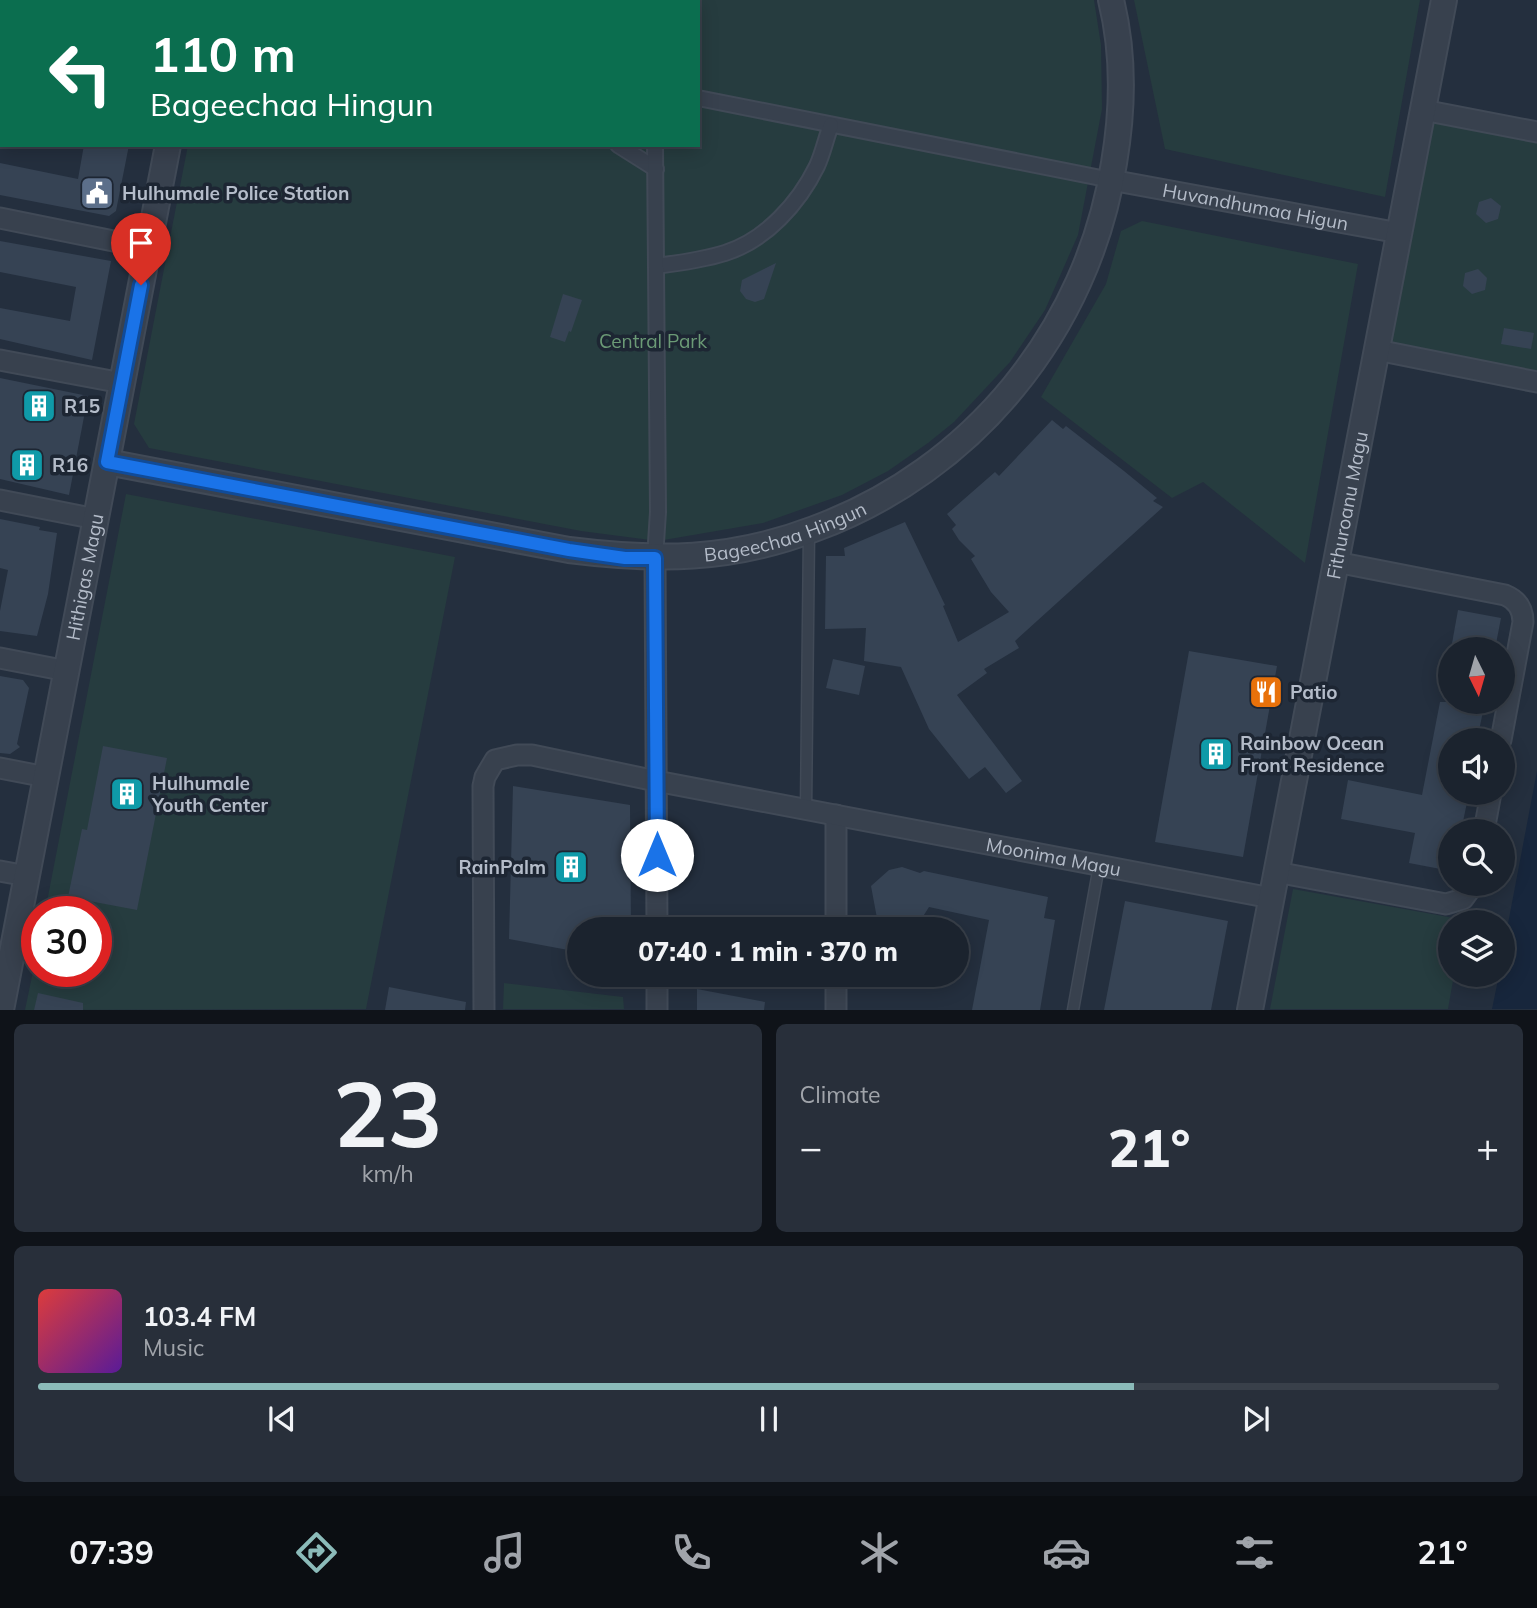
<!DOCTYPE html>
<meta charset="utf-8">
<style>
:root{--surface:#1b232e;--page:#282f3a;--text:#f1f3f6;--muted:#a0a4aa;--line:#39404a;--accent:#8bbbb9}
body{margin:0;font-family:Mulish,sans-serif;background:var(--page);color:var(--text);height:100vh;display:flex;flex-direction:column;font-size:26px;white-space:nowrap}
*{box-sizing:border-box;margin:0}
p{font-size:23px;color:var(--muted)}
.icon{flex:none;width:38px;height:38px;fill:none;stroke:currentColor;stroke-width:2;stroke-linecap:round;stroke-linejoin:round}
.map{position:relative;height:1010px;overflow:hidden}
.drawer{display:flex;flex-direction:column;gap:14px;padding:14px;background:#0f1319;flex:1}
.drawer>*{flex:none}
.banner{position:absolute;left:0px;top:0px;width:700px;height:147px;box-shadow:0 4px 18px #0003,0 0 0 2px var(--line);background:#0b6e4f;color:#fff;overflow:hidden}
.needle{width:46px;rotate:175deg}
.fabs{position:absolute;left:1438px;top:637px;display:grid;gap:14px}
.fabs a{display:grid;place-items:center;width:77px;height:77px;border-radius:50%;background:var(--surface);box-shadow:0 4px 18px #0003,0 0 0 2px var(--line);font-size:35px}
.speed{position:absolute;left:21px;top:896px;display:flex;gap:14px;font-size:35px;font-weight:700;text-align:center}
.speed>*{display:grid;place-content:center;width:91px;height:91px;border-radius:50%;background:var(--surface);box-shadow:0 4px 18px #0003,0 0 0 2px var(--line);line-height:1}
.speed .limit{border:10px solid #d22;background:#fff;color:#111}
.pin{position:absolute;display:grid;place-items:center;width:60px;height:60px;color:#fff;margin:-72px -30px;border-radius:50% 50% 50% 0;rotate:-45deg;box-shadow:0 0 7px #0007}
.pin .icon{rotate:45deg}
.me{position:absolute;width:77px;margin:-38px;rotate:0deg;stroke-linejoin:round;filter:drop-shadow(0 0 5px #0008)}
.turn{display:flex;align-items:center;gap:24px;height:147px;padding:0 35px;font-size:32px}
.turn .icon{width:91px;height:91px;stroke-width:2.5}
.turn b{display:block;font-size:49px;line-height:60px}
.big{font-size:52px;font-weight:800;line-height:1.1}
.drawer .tile{flex:1;display:flex;flex-direction:column;justify-content:center;gap:10px;min-width:0;padding:0 24px;border-radius:10px;background:var(--page)}
.drawer .dial{align-items:center;gap:0}
.dial b{font-size:91px;line-height:1}
.song{display:flex;align-items:center;gap:21px}
.cover{width:84px;height:84px;border-radius:10px;background:linear-gradient(135deg,hsl(0 70% 55%),hsl(270 70% 35%))}
.played{height:7px;border-radius:4px;background:linear-gradient(90deg,var(--accent) 75%,var(--line) 75%)}
.keys{display:flex;justify-content:space-around;direction:ltr}
.heat{display:flex;justify-content:space-between;align-items:center;font-size:38px;direction:ltr}
.drawer .tiles{flex:1;display:grid;gap:14px;grid-template-columns:1fr 1fr}
.tile:last-child{grid-column:span 2}
.trip{position:absolute;left:567px;top:917px;width:402px;height:70px;border-radius:35px;background:var(--surface);box-shadow:0 4px 18px #0003,0 0 0 2px var(--line);font-weight:800;line-height:70px;text-align:center}
.tab-bar{display:flex;height:112px;justify-content:space-around;align-items:center;background:#0b0e12;color:var(--muted)}
.tab-bar .icon{width:49px;height:49px}
.tab-bar .selected{color:var(--accent)}
.tab-bar b{font-size:32px;color:var(--text)}
.map>svg:first-child{display:block}
.green{fill:#263c3f}
.water{fill:#17263c}
.building{fill:#364354}
.lines{fill:none;stroke-linecap:round;stroke-linejoin:round}
.service-casing{stroke:#414a57;stroke-width:13}
.pedestrian-casing{stroke:#414a57;stroke-width:18}
.minor-casing{stroke:#414a57;stroke-width:23}
.tertiary-casing{stroke:#414a57;stroke-width:28}
.service{stroke:#38414e;stroke-width:10}
.pedestrian{stroke:#38414e;stroke-width:14}
.minor{stroke:#38414e;stroke-width:19}
.tertiary{stroke:#38414e;stroke-width:24}
.route-casing{stroke:#114b97;stroke-width:18}
.route{stroke:#1a73e8;stroke-width:12}
.labels{text-anchor:middle;stroke-width:7;stroke-linejoin:round;paint-order:stroke}
.poi-label{font-size:19px;font-weight:bold;fill:#b4bcc9;stroke:#1d2633;text-anchor:start}
.street-label{font-size:19px;fill:#b4bcc9;stroke:#1d2633}
.park-label{font-size:19px;fill:#6b9a76;stroke:#1d2633}
</style>
<div class="map">
<svg width="1537" height="1010" viewBox="0 0 1537 1010">
<rect width="100%" height="100%" fill="#242f3e"/>
<!-- green -->
<g class="green">
<polygon points="218,0 1094,0 1101,45 1102,109 1078,235 1045,310 1010,362 954,422 928,443 888,471 842,495 763,523 658,541 581,531 149,448 134,424 188,145 698,145 698,2 218,2"/>
<polygon points="1134,0 1420,0 1385,197 1165,149"/>
<polygon points="1423,110 1537,132 1537,382 1377,350"/>
<polygon points="1142,221 1358,264 1305,563 1203,482 1172,498 1041,397 1106,284 1121,231"/>
<polygon points="126,494 455,557 366,1009 25,1010 37,952 37,971 96,971 96,912 45,912"/>
<polygon points="1293,889 1465,920 1451,922 1451,975 1454,975 1448,1009 1270,1009"/>
<polygon points="504,983 623,997 624,1009 503,1009"/>
</g>
<!-- water -->
<polygon class="water" points="1537,771 1537,1009 1492,1009 1499,975 1503,975 1503,950"/>
<!-- building -->
<g class="building">
<polygon points="84,145 129,145 116,211 109,216 0,195 0,163 78,179"/>
<polygon points="1491,198 1501,206 1498,219 1486,223 1476,214 1479,202"/>
<polygon points="0,241 111,261 92,360 0,339 0,308 70,321 76,287 0,272"/>
<polygon points="776,263 764,299 755,302 746,299 740,291 742,280"/>
<polygon points="1478,269 1487,278 1485,290 1472,294 1463,286 1465,273"/>
<polygon points="563,294 582,300 571,332 569,331 565,342 550,337"/>
<polygon points="1504,328 1534,333 1531,349 1501,344"/>
<polygon points="0,378 88,396 69,495 0,479"/>
<polygon points="1052,420 1063,429 1066,426 1124,471 1157,498 1153,501 1163,507 1015,641 1019,648 984,669 987,673 957,695 1022,781 1006,793 985,767 969,779 929,729 901,667 864,661 866,628 825,629 826,556 845,556 844,548 905,522 945,605 943,606 958,642 1009,612 991,592 971,559 975,556 959,540 952,529 956,525 947,514 995,472 999,476"/>
<polygon points="0,519 40,527 39,530 57,533 48,594 37,636 0,631 0,611 8,570 0,568"/>
<polygon points="1458,610 1501,618 1495,649 1451,649"/>
<polygon points="1189,651 1277,666 1243,857 1155,842"/>
<polygon points="833,659 865,666 859,695 826,688"/>
<polygon points="0,676 23,680 29,688 17,744 20,747 10,754 0,753"/>
<polygon points="1440,702 1485,702 1477,740 1451,740 1451,793 1469,793 1461,831 1451,831 1451,871 1409,863 1415,833 1341,819 1348,780 1422,795"/>
<polygon points="103,746 167,758 137,910 68,897 82,829 87,830"/>
<polygon points="513,786 630,805 631,929 579,929 579,952 509,939"/>
<polygon points="902,867 920,873 924,871 1048,897 1044,918 1055,920 1040,1010 972,1010 989,920 929,907 915,929 879,929 871,886 889,870"/>
<polygon points="1125,901 1228,921 1211,1010 1104,1010"/>
<polygon points="389,987 466,1002 465,1010 385,1010"/>
<polygon points="697,989 765,1002 764,1010 697,1010"/>
<polygon points="38,993 83,1003 83,1010 34,1010"/>
</g>
<g class="lines">
<!-- service casing -->
<g class="service-casing">
<g id="service">
<polyline points="806,810 809,532"/>
<polyline points="1073,1010 1099,866"/>
</g>
</g>
<!-- pedestrian casing -->
<g class="pedestrian-casing">
<g id="pedestrian">
<polyline points="654,0 654,2"/>
<polyline points="698,98 1111,180"/>
<polyline points="618,145 656,169"/>
<path d="M656 266C680 263 703 260 725 253 766 240 799 203 817 166 823 153 826 138 831 125"/>
<polyline points="655,558 658,512 655,145"/>
</g>
</g>
<!-- minor casing -->
<g class="minor-casing">
<g id="minor">
<polyline points="1423,110 1537,132"/>
<path id="s1" d="M1111 180 1399 233"/>
<polyline points="0,218 148,248"/>
<polyline points="1377,350 1537,382"/>
<polyline points="0,360 122,383"/>
<polyline points="0,500 96,519"/>
<polyline points="655,558 657,929"/>
<path d="M1336 562 1505 595C1517 600 1523 609 1523 622L1501 740"/>
<polyline points="0,658 67,671"/>
<polyline points="0,768 46,777"/>
<polyline points="1484,831 1491,793"/>
<polyline points="0,871 27,876"/>
<polyline points="1276,872 1446,904 1463,899 1474,884"/>
<polyline points="836,929 836,815"/>
<polyline points="657,975 657,1010"/>
<path id="s2" d="M484 1010 483 786 485 777 495 760 517 755H532L656 781 1271 898"/>
<polyline points="836,1010 836,975"/>
</g>
</g>
<!-- tertiary casing -->
<g class="tertiary-casing">
<g id="tertiary">
<polyline points="196,2 196,0"/>
<path id="s3" d="M107 462 569 550C657 561 730 561 814 529 973 471 1088 329 1114 163 1123 110 1124 53 1111 0"/>
<path id="s4" d="M1 1010 168 145"/>
<path id="s5" d="M1250 1010 1444 0"/>
</g>
</g>
<!-- service -->
<use href="#service" class="service"/>
<!-- pedestrian -->
<use href="#pedestrian" class="pedestrian"/>
<!-- minor -->
<use href="#minor" class="minor"/>
<!-- tertiary -->
<use href="#tertiary" class="tertiary"/>
</g>
<g class="lines">
<!-- route casing -->
<g class="route-casing">
<polyline id="route" points="141,285 107,462 569,550 625,558 655,558 657,855"/>
</g>
<!-- route -->
<use href="#route" class="route"/>
</g>
<!-- icons -->
<defs>
<g id="civic-square" transform="scale(1.75)"><rect x="-9" y="-9" width="18" height="18" rx="4" fill="#5c6f8a" stroke="#1d2633"/><path d="M-.6-6.5H3V-4.5H.6V-3L4-1V1h2V6H-6V1h2V-1L-.6-3ZM-1.2 2.5V6h2.4V2.5Z" fill="#fff"/></g>
<g id="building-square" transform="scale(1.75)"><rect x="-9" y="-9" width="18" height="18" rx="4" fill="#0f9aa8" stroke="#1d2633"/><path d="M-4-6H4V6H1V3H-1V6H-4ZM-2.5-4.3h1.7v1.8h-1.7ZM.8-4.3h1.7v1.8H.8ZM-2.5-1h1.7V.8h-1.7ZM.8-1h1.7V.8H.8Z" fill="#fff"/></g>
<g id="restaurant-square" transform="scale(1.75)"><rect x="-9" y="-9" width="18" height="18" rx="4" fill="#e8710a" stroke="#1d2633"/><path d="M-5-6h1v4h1v-4h1v4h1v-4h1v5L-1.5 .5V6h-2V.5L-5-1ZM5-6V6H3V1.5H1.5Q1.5-4 5-6Z" fill="#fff"/></g>
</defs>
<g fill-rule="evenodd">
<use href="#civic-square" x="97" y="193"/>
<use href="#building-square" x="39" y="406"/>
<use href="#building-square" x="27" y="465"/>
<use href="#restaurant-square" x="1266" y="692"/>
<use href="#building-square" x="1216" y="754"/>
<use href="#building-square" x="127" y="794"/>
<use href="#building-square" x="571" y="867"/>
</g>
<g class="labels">
<!-- poi labels -->
<g class="poi-label">
<text x="122" y="200">Hulhumale Police Station</text>
<text x="64" y="413">R15</text>
<text x="52" y="472">R16</text>
<text x="1290" y="699">Patio</text>
<text x="1240" y="750">Rainbow Ocean<tspan x="1240" dy="22">Front Residence</tspan></text>
<text x="152" y="790">Hulhumale<tspan x="152" dy="22">Youth Center</tspan></text>
<text x="546" y="874" text-anchor="end">RainPalm</text>
</g>
<!-- street labels -->
<g class="street-label">
<text dy="7" stroke="none"><textPath href="#s1" startOffset="147">Huvandhumaa Higun</textPath></text>
<text dy="7" stroke="none"><textPath href="#s5" startOffset="514">Fithuroanu Magu</textPath></text>
<text dy="7" stroke="none"><textPath href="#s3" startOffset="690">Bageechaa Hingun</textPath></text>
<text dy="7" stroke="none"><textPath href="#s4" startOffset="441">Hithigas Magu</textPath></text>
<text dy="7" stroke="none"><textPath href="#s2" startOffset="822">Moonima Magu</textPath></text>
</g>
<!-- park labels -->
<g class="park-label">
<text x="653" y="348">Central Park</text>
</g>
</g>
</svg>
<div class="fabs">
<a><svg class="needle" viewBox="-14 -14 28 28"><path d="M0-13l5 13h-10z" fill="#e53935"/><path d="M0 13l5-13h-10z" fill="#a0a4aa"/></svg></a>
<a><svg class="icon" aria-label="sound" viewBox="0 0 24 24"><path d="M4 9h4l5-4v14l-5-4H4zM17 9q2 3 0 6"/></svg></a>
<a><svg class="icon" aria-label="search" viewBox="0 0 24 24"><circle cx="10" cy="10" r="6"/><path d="M15 15l6 6"/></svg></a>
<a><svg class="icon" aria-label="layers" viewBox="0 0 24 24"><path d="M12 4l9 5-9 5-9-5zM3 14l9 5 9-5"/></svg></a>
</div>
<div class="speed"><div class="limit">30</div></div>
<div class="pin" style="left:141px;top:285px;background:#d93025"><svg class="icon" aria-label="arrive" viewBox="0 0 24 24"><path d="M6 21V4h12l-3 4 3 4H6"/></svg></div>
<svg class="me" style="left:657px;top:855px" viewBox="-20 -20 40 40"><circle r="19" fill="#fff"/><path d="M0-13L10 11 0 6-10 11z" fill="#1a73e8"/></svg>
<div class="trip">07:40 · 1 min · 370 m</div>
<div class="banner">
<div class="turn"><svg class="icon" aria-label="left" viewBox="0 0 24 24"><path d="M17 20v-9H6M10 6l-5 5 5 5"/></svg><div><b>110 m</b>Bageechaa Hingun</div></div>
</div>
</div>
<section class="drawer">
<div class="tiles">
<div class="tile dial"><b>23</b><p>km/h</p></div>
<div class="tile"><p>Climate</p>
<div class="heat"><a>−</a><b class="big">21°</b><a>+</a></div>
</div>
<div class="tile">
<div class="song"><i class="cover"></i><div><b>103.4 FM</b><p>Music</p></div></div>
<div class="played"></div>
<div class="keys"><svg class="icon" aria-label="previous" viewBox="0 0 24 24"><path d="M18 5L8 12l10 7zM5 5v14"/></svg><svg class="icon" aria-label="pause" viewBox="0 0 24 24"><path d="M8 5v14M16 5v14"/></svg><svg class="icon" aria-label="next" viewBox="0 0 24 24"><path d="M6 5l10 7-10 7zM19 5v14"/></svg></div>
</div>
</div>
</section>
<nav class="tab-bar">
<b>07:39</b>
<svg class="icon selected" aria-label="directions" viewBox="0 0 24 24"><path d="M12 3l9 9-9 9-9-9zM9 14v-3h6M13 9l2 2-2 2"/></svg>
<svg class="icon" aria-label="music" viewBox="0 0 24 24"><path d="M9 18V5l10-2v13"/><circle cx="6" cy="18" r="3"/><circle cx="16" cy="16" r="3"/></svg>
<svg class="icon" aria-label="phone" viewBox="0 0 24 24"><path d="M5 4h4l2 5-3 2q2 4 5 5l2-3 5 2v4C11 20 4 13 5 4z"/></svg>
<svg class="icon" aria-label="climate" viewBox="0 0 24 24"><path d="M12 3v18M4 7l16 10M4 17L20 7"/></svg>
<svg class="icon" aria-label="car" viewBox="0 0 24 24"><path d="M5 17H2v-5l4-1 3-4h7l3 4 3 1v5h-3M9 17h6M6 11h13"/><circle cx="7" cy="17" r="2"/><circle cx="17" cy="17" r="2"/></svg>
<svg class="icon" aria-label="filters" viewBox="0 0 24 24"><path d="M4 7h16M4 17h16"/><circle cx="9" cy="7" r="2"/><circle cx="15" cy="17" r="2"/></svg>
<b>21°</b>
</nav>
